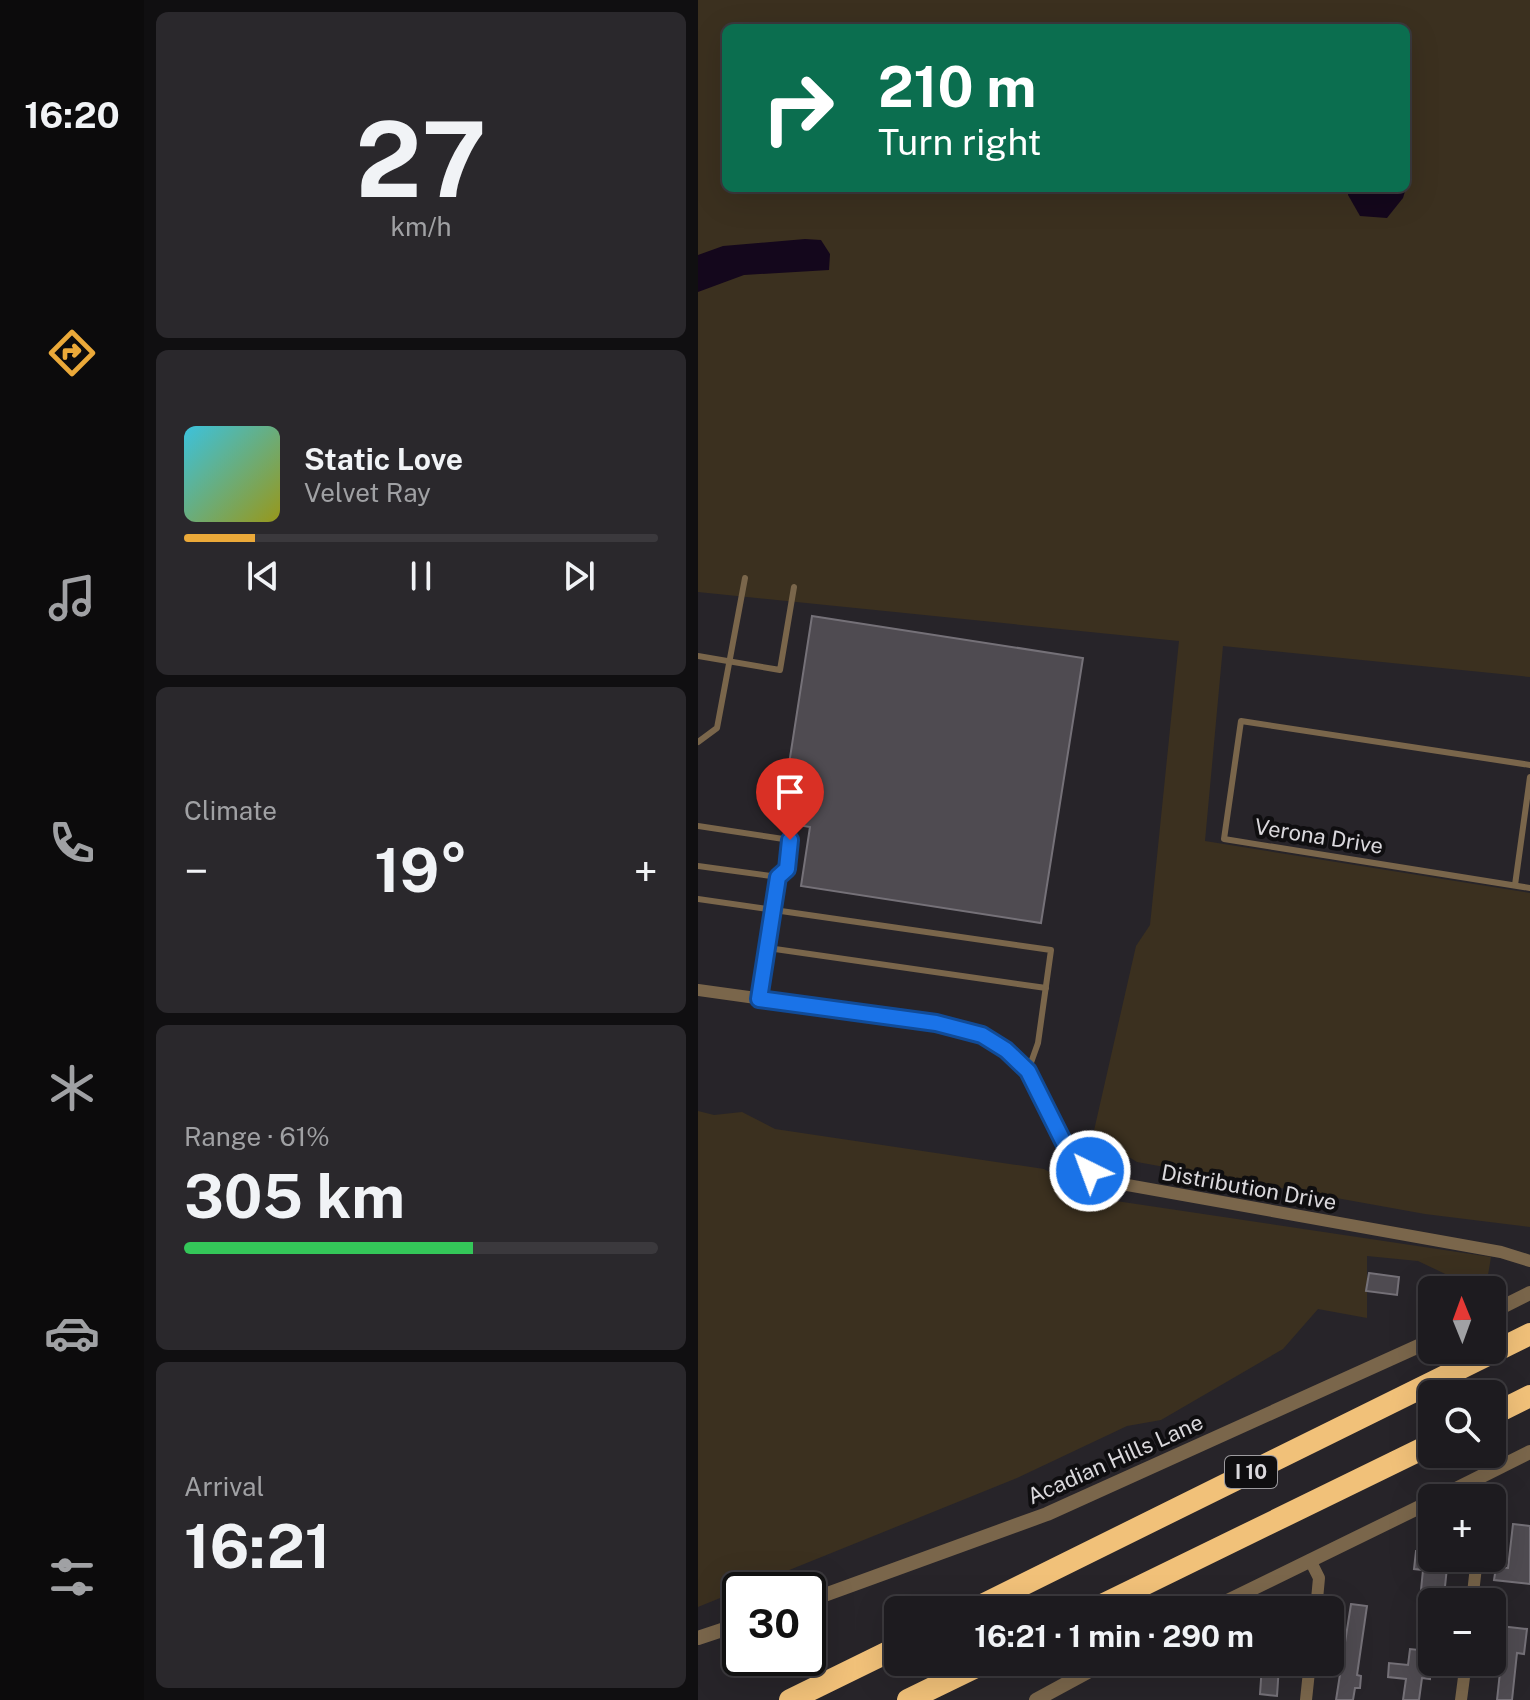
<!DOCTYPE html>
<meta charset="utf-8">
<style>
:root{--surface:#1d1b1f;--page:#2a282c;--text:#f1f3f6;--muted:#a0a1a4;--line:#3b393d;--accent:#eba939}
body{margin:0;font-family:"Public Sans",sans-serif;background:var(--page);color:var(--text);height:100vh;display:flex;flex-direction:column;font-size:30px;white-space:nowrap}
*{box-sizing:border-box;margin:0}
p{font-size:26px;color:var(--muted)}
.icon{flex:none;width:44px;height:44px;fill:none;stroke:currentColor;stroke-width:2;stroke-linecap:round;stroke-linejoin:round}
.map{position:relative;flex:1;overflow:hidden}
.side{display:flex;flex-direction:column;gap:12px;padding:12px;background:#100f11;width:554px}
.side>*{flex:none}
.hud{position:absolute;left:24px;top:24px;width:688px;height:168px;border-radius:12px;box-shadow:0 8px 32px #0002,0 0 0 2px var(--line);background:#0b6e4f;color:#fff;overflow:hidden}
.needle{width:52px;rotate:359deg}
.tools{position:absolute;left:720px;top:1276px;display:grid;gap:16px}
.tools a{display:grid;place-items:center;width:88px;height:88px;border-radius:12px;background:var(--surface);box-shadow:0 8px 32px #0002,0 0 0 2px var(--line);font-size:40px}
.speed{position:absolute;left:24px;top:1572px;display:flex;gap:16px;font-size:40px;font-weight:700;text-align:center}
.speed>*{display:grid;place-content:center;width:104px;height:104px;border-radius:50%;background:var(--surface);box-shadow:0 8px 32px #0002,0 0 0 2px var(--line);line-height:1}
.speed .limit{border:4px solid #111;border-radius:12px;background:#fff;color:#111}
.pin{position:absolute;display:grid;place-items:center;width:68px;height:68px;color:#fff;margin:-82px -34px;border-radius:50% 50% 50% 0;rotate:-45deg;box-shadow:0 0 8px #0007}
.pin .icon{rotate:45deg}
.me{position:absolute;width:88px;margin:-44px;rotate:318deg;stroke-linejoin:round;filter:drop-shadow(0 0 6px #0008)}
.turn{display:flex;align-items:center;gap:28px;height:168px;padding:0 24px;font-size:36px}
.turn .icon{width:104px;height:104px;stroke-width:2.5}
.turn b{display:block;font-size:56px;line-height:68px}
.big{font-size:60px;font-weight:700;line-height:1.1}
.side .tile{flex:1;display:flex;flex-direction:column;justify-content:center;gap:12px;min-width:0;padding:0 28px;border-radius:12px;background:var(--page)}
.side .dial{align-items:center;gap:0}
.dial b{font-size:104px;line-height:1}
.song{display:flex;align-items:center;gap:24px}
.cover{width:96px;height:96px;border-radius:12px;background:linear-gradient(135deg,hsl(190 70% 55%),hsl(60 70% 35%))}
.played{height:8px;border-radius:4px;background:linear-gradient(90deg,var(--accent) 15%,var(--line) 15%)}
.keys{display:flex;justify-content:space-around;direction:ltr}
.heat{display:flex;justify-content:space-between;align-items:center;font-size:44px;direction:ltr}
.charge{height:12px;border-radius:6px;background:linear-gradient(90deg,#34c759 61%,var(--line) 0)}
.trip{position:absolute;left:186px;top:1596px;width:460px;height:80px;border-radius:12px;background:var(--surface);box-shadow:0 8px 32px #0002,0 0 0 2px var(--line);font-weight:700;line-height:80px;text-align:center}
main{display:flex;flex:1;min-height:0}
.dock{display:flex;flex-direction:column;width:144px;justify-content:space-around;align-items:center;background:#0c0b0c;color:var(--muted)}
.dock .icon{width:56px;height:56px}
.dock .on{color:var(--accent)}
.dock b{font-size:36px;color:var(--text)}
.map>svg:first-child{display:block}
.green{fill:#3b301f;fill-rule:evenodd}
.water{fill:#14071c}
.building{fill:#4f4b51;stroke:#757178;stroke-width:2}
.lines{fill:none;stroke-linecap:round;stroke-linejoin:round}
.service{stroke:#7a664b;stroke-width:6}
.minor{stroke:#7a664b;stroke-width:12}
.tertiary{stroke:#7a664b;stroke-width:14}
.motorway{stroke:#f1c179;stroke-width:22}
.route-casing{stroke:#114b97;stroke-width:20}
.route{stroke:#1a73e8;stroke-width:14}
.labels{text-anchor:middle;stroke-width:8;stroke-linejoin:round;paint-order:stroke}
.shield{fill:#0f0e10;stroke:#9d9b9f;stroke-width:2}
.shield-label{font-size:20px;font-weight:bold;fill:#dad8dc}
.street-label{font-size:22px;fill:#dad8dc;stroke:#0f0e10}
</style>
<main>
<nav class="dock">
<b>16:20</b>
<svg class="icon on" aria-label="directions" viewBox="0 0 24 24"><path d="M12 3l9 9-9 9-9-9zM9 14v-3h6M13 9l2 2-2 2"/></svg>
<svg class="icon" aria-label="music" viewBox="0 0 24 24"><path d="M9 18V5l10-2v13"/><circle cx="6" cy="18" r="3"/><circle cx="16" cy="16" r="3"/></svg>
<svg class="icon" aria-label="phone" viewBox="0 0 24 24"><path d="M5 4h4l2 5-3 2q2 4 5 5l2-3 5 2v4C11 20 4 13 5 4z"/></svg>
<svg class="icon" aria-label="climate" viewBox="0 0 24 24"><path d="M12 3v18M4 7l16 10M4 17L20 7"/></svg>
<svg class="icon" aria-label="car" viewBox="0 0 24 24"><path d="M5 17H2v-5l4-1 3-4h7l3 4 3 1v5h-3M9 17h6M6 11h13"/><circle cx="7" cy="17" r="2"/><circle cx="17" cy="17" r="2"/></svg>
<svg class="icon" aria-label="filters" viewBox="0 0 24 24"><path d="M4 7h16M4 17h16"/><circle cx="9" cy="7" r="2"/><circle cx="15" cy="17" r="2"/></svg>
</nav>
<section class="side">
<div class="tile dial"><b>27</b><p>km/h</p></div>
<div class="tile">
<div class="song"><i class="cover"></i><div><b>Static Love</b><p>Velvet Ray</p></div></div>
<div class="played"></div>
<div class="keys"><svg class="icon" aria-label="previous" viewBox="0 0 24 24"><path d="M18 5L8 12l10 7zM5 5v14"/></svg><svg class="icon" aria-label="pause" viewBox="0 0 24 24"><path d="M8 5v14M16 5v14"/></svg><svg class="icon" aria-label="next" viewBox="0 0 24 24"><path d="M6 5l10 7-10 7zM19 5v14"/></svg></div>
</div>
<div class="tile"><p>Climate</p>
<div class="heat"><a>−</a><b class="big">19°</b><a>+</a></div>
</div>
<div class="tile"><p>Range · 61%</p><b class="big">305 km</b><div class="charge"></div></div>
<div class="tile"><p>Arrival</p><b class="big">16:21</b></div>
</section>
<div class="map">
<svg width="832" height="1700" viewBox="0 0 832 1700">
<rect width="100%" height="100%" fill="#272429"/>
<!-- green -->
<g class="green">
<path d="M0 0H832V677L525 646 507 841 832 893V1227L727 1214 439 1162 395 1135 438 946 452 925 481 641 0 592ZM28 28H708V188H28Z"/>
<polygon points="0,1111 16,1115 44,1112 77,1129 346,1169 398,1198 793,1257 790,1275 760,1280 720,1261 669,1256 669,1318 620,1309 585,1349 463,1420 429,1426 319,1478 0,1607"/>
</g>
<!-- water -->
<g class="water">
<polygon points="650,188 708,188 705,198 689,218 662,216 650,195"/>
<polygon points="107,239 123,240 132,254 131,270 46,275 0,292 0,255 25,246"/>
</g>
<!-- building -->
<g class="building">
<polygon points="114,616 385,658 343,923 103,886 112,827 82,822"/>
<polygon points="671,1273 701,1277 699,1295 668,1291"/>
<polygon points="815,1524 832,1526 832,1584 796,1580 798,1567 810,1568"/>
<polygon points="718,1551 734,1553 734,1558 750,1558 746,1596 743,1595 743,1602 727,1602 728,1590 723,1590 725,1570 716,1569"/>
<polygon points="653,1604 669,1606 659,1675 663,1676 662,1688 657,1688 655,1700 638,1700"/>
<polygon points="725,1615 734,1616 732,1679 724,1678 721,1700 705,1700 708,1679 690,1677 691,1663 710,1665 712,1649 721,1650"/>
<polygon points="802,1626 829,1629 826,1654 819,1653 814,1700 799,1700 802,1672 795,1671"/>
<polygon points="564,1665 581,1666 579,1696 562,1694"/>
</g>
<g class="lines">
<!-- service -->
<g class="service">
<polyline points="0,656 82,670 96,587"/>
<polyline points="0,742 19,728 47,578"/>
<polyline points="832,765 543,721 526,839 832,888"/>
<polyline points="0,826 92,840 89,869 80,877 76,910 0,899"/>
<polyline points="0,866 80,877"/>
<polyline points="817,885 832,777"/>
<polyline points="70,948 348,988"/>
<polyline points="62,997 76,910 353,950 340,1043 330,1071"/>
</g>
<!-- minor -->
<g class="minor">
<polyline points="0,990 238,1023 284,1035 308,1050 330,1071 366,1143 380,1161 407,1181 803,1252 832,1261"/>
<polyline points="778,1479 786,1498"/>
<polyline points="612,1560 621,1578 618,1610"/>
<polyline points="774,1602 779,1558"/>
<polyline points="608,1700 612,1662"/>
<polyline points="763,1700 768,1662"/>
</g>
<!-- tertiary -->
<g class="tertiary">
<polyline points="794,1312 832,1293"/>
<polyline points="740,1498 832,1452"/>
<polyline points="110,1601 349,1514 734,1340"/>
<polyline points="511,1610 734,1501"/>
<polyline points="0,1638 42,1624"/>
<polyline points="338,1700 408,1662"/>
</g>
<!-- motorway -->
<g class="motorway">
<polyline points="794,1415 832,1396"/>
<polyline points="274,1610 832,1334"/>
<polyline points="394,1610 734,1444"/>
<polyline points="92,1700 200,1647"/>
<polyline points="210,1700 288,1662"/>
</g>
</g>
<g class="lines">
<!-- route casing -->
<g class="route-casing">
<polyline id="route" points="92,840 89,869 80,877 61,999 238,1023 284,1035 308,1050 330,1071 366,1143 380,1161 392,1171"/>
</g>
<!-- route -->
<use href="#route" class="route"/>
</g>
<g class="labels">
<!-- shield labels -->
<rect class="shield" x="527" y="1456" width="52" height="32" rx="6"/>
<g class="shield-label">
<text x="553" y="1479">I 10</text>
</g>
<!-- street labels -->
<g class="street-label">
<text transform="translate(621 836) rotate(9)" y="8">Verona Drive</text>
<text transform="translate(551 1187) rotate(10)" y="8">Distribution Drive</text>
<text transform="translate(417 1459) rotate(-24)" y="8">Acadian Hills Lane</text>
</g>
</g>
</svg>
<div class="tools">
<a><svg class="needle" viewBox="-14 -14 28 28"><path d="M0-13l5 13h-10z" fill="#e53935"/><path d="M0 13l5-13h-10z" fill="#a0a1a4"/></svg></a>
<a><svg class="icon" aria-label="search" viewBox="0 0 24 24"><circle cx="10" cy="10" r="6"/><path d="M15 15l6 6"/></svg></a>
<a>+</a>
<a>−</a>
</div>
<div class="speed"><div class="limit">30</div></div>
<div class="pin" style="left:92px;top:840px;background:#d93025"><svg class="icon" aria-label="arrive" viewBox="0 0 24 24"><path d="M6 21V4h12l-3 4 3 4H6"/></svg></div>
<svg class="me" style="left:392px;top:1171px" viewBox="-20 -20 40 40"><circle r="17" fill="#1a73e8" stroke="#fff" stroke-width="3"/><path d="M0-11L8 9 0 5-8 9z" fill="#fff"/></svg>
<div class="trip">16:21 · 1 min · 290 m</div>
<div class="hud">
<div class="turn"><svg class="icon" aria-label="right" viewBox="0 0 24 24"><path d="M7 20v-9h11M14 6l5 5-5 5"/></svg><div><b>210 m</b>Turn right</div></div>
</div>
</div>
</main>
